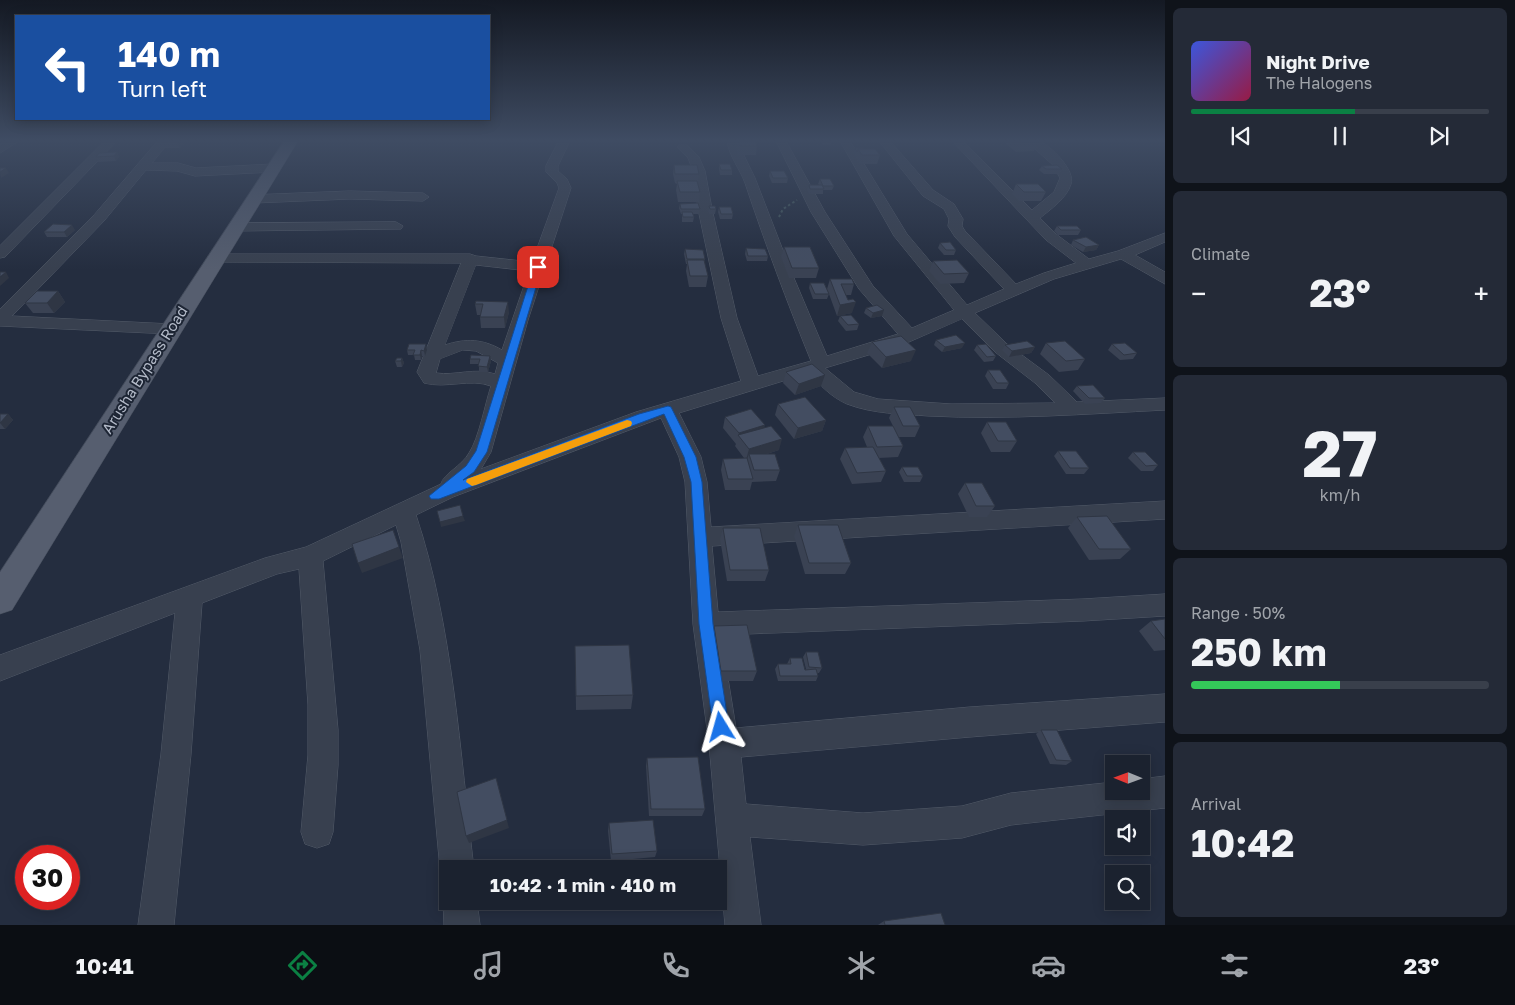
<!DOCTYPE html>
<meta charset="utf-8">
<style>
:root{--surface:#1b222f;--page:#242a37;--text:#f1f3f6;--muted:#a0a4aa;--line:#393f4b;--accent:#0b8043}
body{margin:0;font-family:"Golos Text",sans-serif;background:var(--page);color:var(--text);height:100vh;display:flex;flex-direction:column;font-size:19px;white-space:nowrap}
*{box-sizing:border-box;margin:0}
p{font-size:16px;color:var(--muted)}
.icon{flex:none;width:28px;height:28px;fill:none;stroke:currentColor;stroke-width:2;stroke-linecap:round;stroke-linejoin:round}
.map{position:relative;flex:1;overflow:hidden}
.drawer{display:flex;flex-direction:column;gap:8px;padding:8px;background:#0f131a;width:350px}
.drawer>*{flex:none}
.top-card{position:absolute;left:15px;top:15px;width:475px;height:105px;border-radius:0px;box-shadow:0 2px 12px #0003,0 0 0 1px var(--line);background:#1a4fa0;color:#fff;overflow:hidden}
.needle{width:32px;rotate:271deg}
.tools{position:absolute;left:1105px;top:755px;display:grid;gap:10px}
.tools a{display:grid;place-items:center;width:45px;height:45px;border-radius:0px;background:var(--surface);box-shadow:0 2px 12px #0003,0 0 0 1px var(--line);font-size:25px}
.speed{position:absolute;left:15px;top:845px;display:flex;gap:10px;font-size:25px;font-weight:700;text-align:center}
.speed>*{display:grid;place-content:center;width:65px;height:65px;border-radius:50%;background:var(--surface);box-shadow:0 2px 12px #0003,0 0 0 1px var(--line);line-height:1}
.speed .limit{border:8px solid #d22;background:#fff;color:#111}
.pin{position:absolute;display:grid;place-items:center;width:42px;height:42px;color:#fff;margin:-21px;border-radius:10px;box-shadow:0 2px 8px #0006}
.me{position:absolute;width:55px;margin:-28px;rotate:352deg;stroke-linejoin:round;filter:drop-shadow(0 0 4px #0008)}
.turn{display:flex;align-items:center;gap:18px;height:105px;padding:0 20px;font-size:22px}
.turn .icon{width:65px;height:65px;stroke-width:2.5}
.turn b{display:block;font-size:35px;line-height:42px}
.big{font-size:38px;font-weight:700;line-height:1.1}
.drawer .card{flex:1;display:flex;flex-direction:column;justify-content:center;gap:8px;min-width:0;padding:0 18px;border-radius:8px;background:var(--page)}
.drawer .dial{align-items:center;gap:0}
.dial b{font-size:65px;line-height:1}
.song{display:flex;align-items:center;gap:15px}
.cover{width:60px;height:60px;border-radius:8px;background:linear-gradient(135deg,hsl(230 70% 55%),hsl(340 70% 35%))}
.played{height:5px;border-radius:2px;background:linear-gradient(90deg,var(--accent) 55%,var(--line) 55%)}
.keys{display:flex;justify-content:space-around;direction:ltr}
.heat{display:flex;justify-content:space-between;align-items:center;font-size:28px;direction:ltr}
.charge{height:8px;border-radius:4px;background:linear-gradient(90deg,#34c759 50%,var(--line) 0)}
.trip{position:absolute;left:439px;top:860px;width:288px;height:50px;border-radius:0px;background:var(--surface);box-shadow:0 2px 12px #0003,0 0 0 1px var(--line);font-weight:700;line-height:50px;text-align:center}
.tabs{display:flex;height:80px;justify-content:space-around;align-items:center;background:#0b0e13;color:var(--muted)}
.tabs .icon{width:35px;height:35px}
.tabs .active{color:var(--accent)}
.tabs b{font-size:22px;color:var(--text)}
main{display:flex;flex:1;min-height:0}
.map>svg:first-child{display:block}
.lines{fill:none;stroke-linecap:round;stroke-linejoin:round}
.minor-casing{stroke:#535b69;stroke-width:1}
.major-casing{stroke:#414958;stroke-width:1}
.path{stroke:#44585d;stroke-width:2;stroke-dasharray:2.5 2.5;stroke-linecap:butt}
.minor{fill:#38404f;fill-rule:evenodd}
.major{fill:#565e6f;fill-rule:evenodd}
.wall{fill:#3a4253}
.shaded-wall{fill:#2f3644}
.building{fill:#434d61;stroke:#2f3644}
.route{fill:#1a73e8;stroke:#114b97}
.slow{fill:#f59e0b}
.labels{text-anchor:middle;stroke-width:4;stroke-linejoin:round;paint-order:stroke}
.street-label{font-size:15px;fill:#b4bbc9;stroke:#1d2534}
</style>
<main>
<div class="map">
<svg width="1165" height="925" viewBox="0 0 1165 925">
<rect width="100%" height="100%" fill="#242d3f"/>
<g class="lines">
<!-- minor casing -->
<g class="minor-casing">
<g id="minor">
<polygon points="6,141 19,141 0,153 0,145"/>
<polygon points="105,141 117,141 5,257 0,258 0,246"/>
<polygon points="158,141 170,141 152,163 178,163 196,168 273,164 279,168 273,172 195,176 177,171 146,170 104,221 12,316 171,324 177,325 180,329 177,333 171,334 0,326 0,309 94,215"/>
<path d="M559 141H570L558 166V171L567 179 571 188 528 320 491 452 481 469 636 412 741 381 721 318 698 209 693 171 688 158 677 147 679 145H687L699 157 705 171 712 209 737 318 758 376 811 361C787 302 765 243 745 183 740 169 729 156 727 141H737L755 178 791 271 827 356 898 334 859 289 811 212 776 141H786L825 212 873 286 912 328 954 310 894 236 840 141H850L907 234 967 305 1004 289 955 237 948 226 949 219 944 209 923 196 879 141H890L933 190 954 204 963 219 962 226 965 231 1016 284 1044 273 1076 263 1046 240 952 141H963L1032 210 1054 192 1060 178 1053 165 1026 141C1029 141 1035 140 1038 141 1050 144 1076 171 1071 184 1067 198 1051 209 1040 218L1056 234 1089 259 1118 251 1165 233V242L1135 255 1165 272V284L1121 259 1054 279 975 313 1007 344 1049 375 1077 402 1165 398V410C1086 414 1008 420 929 416 902 414 873 414 847 404 831 397 820 385 809 373L679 413 701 457 707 482 711 527 1165 501V519L712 546 718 612 1083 599 1165 594V616L1083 621 721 635 736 728 970 707 1165 694V722L970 737 741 757 746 804 863 813 962 806 1011 793 1114 782V791H1141V779L1165 776V808L1011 825 962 838 863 845 750 837 761 925H725L709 744 693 624 685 482 679 457 661 418 453 497 416 515C453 626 460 753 474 869H448V882L445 881 440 869 420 650 401 542 396 525 323 561 338 730V765L333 832 329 844 317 848 305 844 301 832 308 755V705L299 569 277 574 202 603 191 754 174 925H138L161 754 175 613 0 681V655L265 558 306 547 441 484C443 474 462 466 469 453 479 438 485 404 491 386 470 378 447 389 424 383L417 372 461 263 217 262 212 261 210 258 212 255 217 254H470L476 256 532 262 559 188 557 183 546 172V166ZM476 265 529 271 502 350C483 339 466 338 445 345ZM962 319 995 352 1035 383 1055 403 951 404 878 399 854 392 825 368 902 345ZM463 350 476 351 498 363 495 374C475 367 456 376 436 373L440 359Z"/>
<polygon points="350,191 423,193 429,197 423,201 350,199 254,203 247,199 254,195"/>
<polygon points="396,222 403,226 401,229 236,231 229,227 236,223"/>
<polygon points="448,889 448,901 477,901 480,925 444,925 443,901"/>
</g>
</g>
<!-- major casing -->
<g class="major-casing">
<polygon id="major" points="284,141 298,141 12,610 0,614 0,572"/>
</g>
<!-- path -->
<polyline class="path" points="779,217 783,209 797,200"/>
<!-- minor -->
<use href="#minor" class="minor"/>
<!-- major -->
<use href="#major" class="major"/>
</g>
<!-- wall -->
<g class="wall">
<polygon points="156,141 185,141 180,148 160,148"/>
<polygon points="736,141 755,141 757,146 756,155 738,155 735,145"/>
<polygon points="821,141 832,141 831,145 823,145"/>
<polygon points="1008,141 1036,141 1038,142 1034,151 1016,152 1006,144"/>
<polygon points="855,148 864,149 880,155 877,164 860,164 855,158 856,156 854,153"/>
<polygon points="117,152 119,157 116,161 98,162 96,157"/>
<polygon points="719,164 732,170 732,175 720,175 719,169"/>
<polygon points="674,165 699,174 698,184 700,192 699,202 678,202 676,190 677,184 675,183 673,174"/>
<polygon points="1042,166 1062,169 1059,174 1044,174 1039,170"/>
<polygon points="770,171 788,178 787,183 772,183 769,176"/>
<polygon points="820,179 834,186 832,190 823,190 823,194 809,194 807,190 809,185 819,185 818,184"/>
<polygon points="1016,184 1046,192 1041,201 1019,201 1012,194"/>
<polygon points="680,204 700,209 699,214 693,214 694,217 693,222 682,222 682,214 681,214 679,208"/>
<polygon points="709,206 716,209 715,214 709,214 708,211"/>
<polygon points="719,207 733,214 732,219 720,219 718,212"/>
<polygon points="1057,226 1081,230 1078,235 1058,235 1054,231"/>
<polygon points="75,230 67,237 47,237 44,232"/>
<polygon points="1073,240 1099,245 1096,250 1083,252 1071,245"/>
<polygon points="940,243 956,250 954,255 944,255 938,248"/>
<polygon points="784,247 819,268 816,278 789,278 781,257"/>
<polygon points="746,248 768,256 767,261 747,261 745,254"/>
<polygon points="685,249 705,259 704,261 708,276 706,287 689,287 686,271 687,264 686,264 684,254"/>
<polygon points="933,261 969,273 964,283 940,284 929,271"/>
<polygon points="830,279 854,284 851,295 846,295 852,313 837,316 829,294 827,299 813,299 809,288 810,283 827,289"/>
<polygon points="58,291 65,302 54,313 33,313 25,303"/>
<polygon points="476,301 509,312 505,328 481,328 480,317 481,315 477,315 475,304"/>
<polygon points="866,308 884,310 882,316 871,318 864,313"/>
<polygon points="840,316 859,324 857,330 846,331 838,321"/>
<polygon points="936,340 962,348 942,352 934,345"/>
<polygon points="872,342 911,361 882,368 867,353"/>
<polygon points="1046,343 1085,359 1078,370 1059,372 1040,354"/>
<polygon points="426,344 427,350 425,356 422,356 421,360 415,360 414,355 408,355 407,350"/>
<polygon points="1112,344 1137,353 1133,359 1120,360 1108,350"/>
<polygon points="977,345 996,356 993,361 984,362 974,350"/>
<polygon points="1005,345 1035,347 1031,353 1009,357 1002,350"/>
<polygon points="471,355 491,361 488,372 479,372 479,364 470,364 470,359"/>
<polygon points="402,358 404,363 402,367 397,367 395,361"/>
<polygon points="988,370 1009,383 1006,389 993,389 985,376"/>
<polygon points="786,372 821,386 795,395 783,383"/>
<polygon points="1077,386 1105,398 1101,403 1085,404 1073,391"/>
<polygon points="778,404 826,420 822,431 794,439 775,415"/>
<polygon points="894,407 920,426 915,437 899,437 903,446 898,457 879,458 886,471 881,482 852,484 840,459 845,448 867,447 863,437 868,426 893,426 889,418"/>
<polygon points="0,414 8,414 13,420 5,429 0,429"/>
<polygon points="725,417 764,428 779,450 767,454 780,470 776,481 752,482 750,490 725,490 721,470 723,459 744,458 735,446 736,444 723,428"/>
<polygon points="987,422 1017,441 1010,452 991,452 981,433"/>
<polygon points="1058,451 1089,468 1084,474 1066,474 1054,456"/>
<polygon points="1133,452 1158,465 1153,471 1141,471 1128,458"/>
<polygon points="902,467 923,476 920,482 904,482 899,472"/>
<polygon points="965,483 995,506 987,517 969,517 958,494"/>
<polygon points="1077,517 1131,549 1120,559 1089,560 1068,528"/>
<polygon points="798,525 851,563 845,574 805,574 794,536"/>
<polygon points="723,528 769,570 765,581 727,581 720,539"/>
<polygon points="1165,619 1165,650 1154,651 1139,631 1151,621"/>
<polygon points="714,626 757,671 753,681 718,681 711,636"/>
<polygon points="575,646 633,695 631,709 576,710"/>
<polygon points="806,652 822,668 819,673 817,673 818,676 816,681 778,681 775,669 778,664 787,664 790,658 805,670 806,669 803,657"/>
<polygon points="1041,730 1072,761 1066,765 1050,764 1036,734"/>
<polygon points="647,758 705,809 702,816 649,816 646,766"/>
<polygon points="609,823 657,851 655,857 611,861 608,831"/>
<polygon points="884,921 945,925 878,925"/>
</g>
<!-- shaded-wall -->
<g class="shaded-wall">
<polygon points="176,141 185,141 180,148"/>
<polygon points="117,152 119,157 116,161 114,156"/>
<polygon points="6,168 9,173 1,178 0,172"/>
<polygon points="72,225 75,230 67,237 64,232"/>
<polygon points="1099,245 1096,250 1083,252 1086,247"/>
<polygon points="6,272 9,278 0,286 0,277"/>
<polygon points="58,291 65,302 54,313 47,303"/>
<polygon points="508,302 509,312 505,328 504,317"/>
<polygon points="856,302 852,313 837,316 840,305"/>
<polygon points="884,310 882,316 871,318 873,313"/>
<polygon points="965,343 962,348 942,352 945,347"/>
<polygon points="426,344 427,350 425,356 424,351"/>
<polygon points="1035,347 1031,353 1009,357 1012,351"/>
<polygon points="421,350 422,356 421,360 420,355"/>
<polygon points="916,350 911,361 882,368 886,357"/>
<polygon points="490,356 491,361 488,372 487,367"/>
<polygon points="402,358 404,363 402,367 401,361"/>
<polygon points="825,375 821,386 795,395 799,384"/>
<polygon points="8,414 13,420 5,429 0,423"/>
<polygon points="826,420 822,431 794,439 798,428"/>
<polygon points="765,425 762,436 738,436 739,433"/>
<polygon points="782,439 779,450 750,459 749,454 747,460 746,460 749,449"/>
<polygon points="463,516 465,521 441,527 440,522"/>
<polygon points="399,547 403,558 362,573 358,563"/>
<polygon points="498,786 509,828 469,843 466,836"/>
</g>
<!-- building -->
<g class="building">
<polygon points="738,141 755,141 757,146 740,146"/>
<polygon points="1018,141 1036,141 1038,142 1020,143"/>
<polygon points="855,148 864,148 864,149 858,149 857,152"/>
<polygon points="858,149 875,149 880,155 862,155"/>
<polygon points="117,152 114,156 96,157 99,153"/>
<polygon points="719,164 730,164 732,170 721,170"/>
<polygon points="674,165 697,165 699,174 675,174"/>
<polygon points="1057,165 1062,169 1046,169 1042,166"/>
<polygon points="0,168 6,168 0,172"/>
<polygon points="770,171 784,171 788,178 773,178"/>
<polygon points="820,179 830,179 834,186 823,186"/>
<polygon points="677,181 697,181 700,192 680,192"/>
<polygon points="1016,184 1038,184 1046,192 1024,192"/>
<polygon points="809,185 822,185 824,189 810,189"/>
<polygon points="698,203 700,209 681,209 680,204"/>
<polygon points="709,206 715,206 716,209 710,209"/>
<polygon points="719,207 731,207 733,214 721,214"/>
<polygon points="682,212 692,212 694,217 683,217"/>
<polygon points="53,224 72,225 64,232 44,232"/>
<polygon points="1057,226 1077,226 1081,230 1061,230"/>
<polygon points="1086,237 1099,245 1086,247 1073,240"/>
<polygon points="950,242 956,250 946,250 940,243"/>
<polygon points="784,247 810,247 819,268 792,268"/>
<polygon points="746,248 765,249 768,256 748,256"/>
<polygon points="685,249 703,250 705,259 687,259"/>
<polygon points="687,260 704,260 708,276 690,276"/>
<polygon points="957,260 969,273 944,274 933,261"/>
<polygon points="0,272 6,272 0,277"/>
<polygon points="830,279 852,279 854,284 841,284 848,300 853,299 856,302 840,305"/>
<polygon points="810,283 824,283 829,294 815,294"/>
<polygon points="37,291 58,291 47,303 25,303"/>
<polygon points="476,301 508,302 504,317 480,317 483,304 475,304"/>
<polygon points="877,305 884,310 873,313 866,308"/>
<polygon points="851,315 859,324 848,325 840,316"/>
<polygon points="956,335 965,343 945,347 936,340"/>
<polygon points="901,336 916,350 886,357 872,342"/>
<polygon points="1027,341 1035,347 1012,351 1005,345"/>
<polygon points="1065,341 1085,359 1066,361 1046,343"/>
<polygon points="1125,343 1137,353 1124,355 1112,344"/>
<polygon points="409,344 426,344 424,351 421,350 420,355 413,355 415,350 407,350"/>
<polygon points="986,344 996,356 987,357 977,345"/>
<polygon points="471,355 490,356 487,367 478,366 480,359 470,359"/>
<polygon points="397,358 402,358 401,361 395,361"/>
<polygon points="812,364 825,375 799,384 786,372"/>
<polygon points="988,370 1000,370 1009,383 997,383"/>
<polygon points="1093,385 1105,398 1089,398 1077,386"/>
<polygon points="805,397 826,420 798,428 778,404"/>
<polygon points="894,407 910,407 920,426 903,426"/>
<polygon points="751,409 765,425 739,433 725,417"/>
<polygon points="0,414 8,414 0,423"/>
<polygon points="987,422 1006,422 1017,441 998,441"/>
<polygon points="771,426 782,439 749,449 738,435"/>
<polygon points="868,426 893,426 903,446 877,447"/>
<polygon points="873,447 886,471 857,473 845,448"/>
<polygon points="1058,451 1076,451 1089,468 1070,468"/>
<polygon points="1133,452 1145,452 1158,465 1146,466"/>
<polygon points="749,454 775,454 780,470 754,470"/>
<polygon points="747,458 753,479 728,479 723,459"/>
<polygon points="902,467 918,467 923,476 907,476"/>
<polygon points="965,483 982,483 995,506 976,506"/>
<polygon points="460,505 463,516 440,522 437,511"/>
<polygon points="1107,516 1131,549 1099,549 1077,517"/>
<polygon points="798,525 838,525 851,563 809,563"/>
<polygon points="723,528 760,528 769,570 730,570"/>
<polygon points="393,530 399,547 358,563 352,544"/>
<polygon points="1165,619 1165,639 1151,621"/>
<polygon points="747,625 757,671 721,671 714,626"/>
<polygon points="629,645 633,695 576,696 575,646"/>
<polygon points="806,652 818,652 822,668 809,667"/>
<polygon points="790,658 802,658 805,670 816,669 818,676 780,676 778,664 791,664"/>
<polygon points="1041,730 1057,730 1072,761 1056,760"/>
<polygon points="698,757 705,809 651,809 647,758"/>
<polygon points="496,778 507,820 466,836 457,792"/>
<polygon points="653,820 657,851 612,854 609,823"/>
<polygon points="941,913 945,925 885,925 884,921"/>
</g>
<!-- sky -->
<linearGradient id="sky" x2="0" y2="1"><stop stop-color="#141923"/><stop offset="0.52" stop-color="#3f4c63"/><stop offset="1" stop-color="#3f4c63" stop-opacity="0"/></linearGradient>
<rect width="1165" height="270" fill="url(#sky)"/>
<!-- route -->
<polygon class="route" points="538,265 542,267 487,452 474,472 463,480 639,414 668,406 671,407 696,457 702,482 713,624 729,727 727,733 721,735 716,733 713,727 699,624 691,482 684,457 664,414 439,499 431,499 429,496 466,466 476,451 534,267"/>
<!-- slow -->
<polygon class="slow" points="627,420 631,421 632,423 631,426 476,485 472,486 466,482 467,479"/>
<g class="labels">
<!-- street labels -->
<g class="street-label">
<text transform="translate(145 370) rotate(-58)" y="5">Arusha Bypass Road</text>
</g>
</g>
</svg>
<div class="tools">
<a><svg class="needle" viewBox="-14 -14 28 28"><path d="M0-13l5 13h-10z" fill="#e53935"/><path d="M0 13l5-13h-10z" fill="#a0a4aa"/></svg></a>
<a><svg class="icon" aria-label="sound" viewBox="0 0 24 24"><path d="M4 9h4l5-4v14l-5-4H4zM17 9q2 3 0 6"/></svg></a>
<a><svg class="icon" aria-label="search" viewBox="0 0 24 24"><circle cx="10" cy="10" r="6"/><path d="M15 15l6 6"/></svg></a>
</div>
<div class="speed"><div class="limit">30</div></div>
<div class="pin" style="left:538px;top:267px;background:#d93025"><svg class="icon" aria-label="arrive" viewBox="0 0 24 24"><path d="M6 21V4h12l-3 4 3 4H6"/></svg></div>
<svg class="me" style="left:721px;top:727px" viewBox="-20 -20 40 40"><path d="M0-17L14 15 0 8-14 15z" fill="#1a73e8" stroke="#fff" stroke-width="4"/></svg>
<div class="trip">10:42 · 1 min · 410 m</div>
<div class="top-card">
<div class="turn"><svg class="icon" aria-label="left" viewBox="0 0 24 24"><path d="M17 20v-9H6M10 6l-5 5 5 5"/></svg><div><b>140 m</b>Turn left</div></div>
</div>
</div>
<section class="drawer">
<div class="card">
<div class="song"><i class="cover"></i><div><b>Night Drive</b><p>The Halogens</p></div></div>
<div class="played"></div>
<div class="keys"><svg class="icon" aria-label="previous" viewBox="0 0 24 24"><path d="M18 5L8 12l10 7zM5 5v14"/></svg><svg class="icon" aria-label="pause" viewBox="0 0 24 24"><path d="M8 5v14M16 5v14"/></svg><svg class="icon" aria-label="next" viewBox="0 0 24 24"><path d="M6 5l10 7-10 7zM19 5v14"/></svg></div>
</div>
<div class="card"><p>Climate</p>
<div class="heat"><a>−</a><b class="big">23°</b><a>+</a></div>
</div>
<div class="card dial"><b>27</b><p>km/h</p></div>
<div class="card"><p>Range · 50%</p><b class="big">250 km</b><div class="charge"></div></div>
<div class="card"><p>Arrival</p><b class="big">10:42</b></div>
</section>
</main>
<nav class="tabs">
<b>10:41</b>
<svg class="icon active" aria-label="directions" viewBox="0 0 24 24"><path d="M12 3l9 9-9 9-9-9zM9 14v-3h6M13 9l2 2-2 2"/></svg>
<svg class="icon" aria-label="music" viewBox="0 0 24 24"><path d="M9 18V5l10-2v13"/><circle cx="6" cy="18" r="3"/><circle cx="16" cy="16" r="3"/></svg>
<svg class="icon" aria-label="phone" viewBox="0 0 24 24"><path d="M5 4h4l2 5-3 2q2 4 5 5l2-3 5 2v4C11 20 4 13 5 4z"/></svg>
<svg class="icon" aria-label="climate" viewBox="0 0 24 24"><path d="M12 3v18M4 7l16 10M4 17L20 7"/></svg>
<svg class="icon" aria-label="car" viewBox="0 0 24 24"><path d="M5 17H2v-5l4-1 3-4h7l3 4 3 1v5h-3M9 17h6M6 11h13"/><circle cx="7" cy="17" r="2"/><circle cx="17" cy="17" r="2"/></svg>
<svg class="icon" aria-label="filters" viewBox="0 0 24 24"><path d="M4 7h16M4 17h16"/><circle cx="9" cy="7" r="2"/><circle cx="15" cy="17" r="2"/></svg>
<b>23°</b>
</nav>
